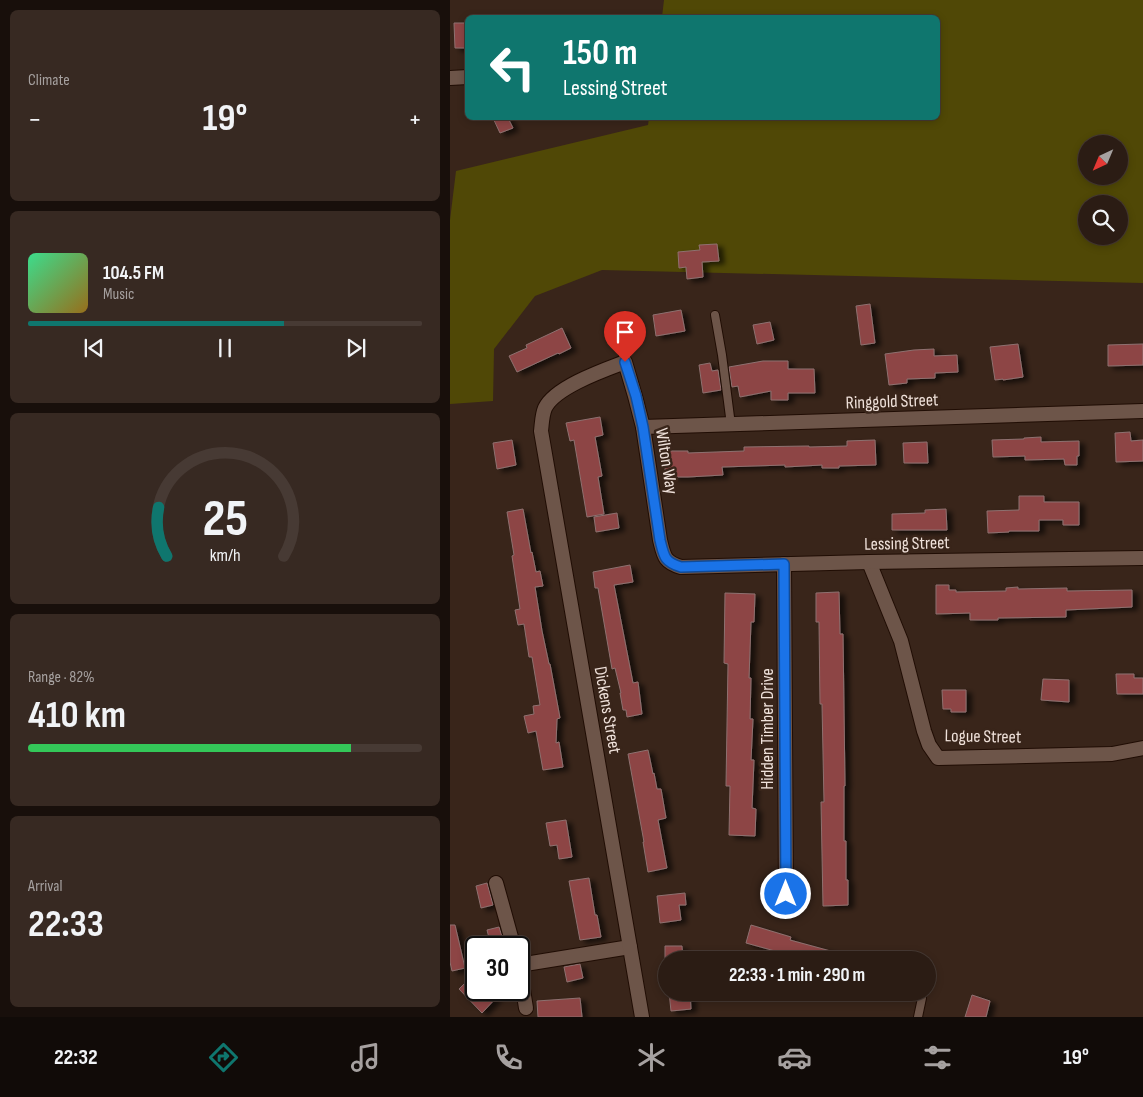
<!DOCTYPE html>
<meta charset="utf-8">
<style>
:root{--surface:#2b1c14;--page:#372922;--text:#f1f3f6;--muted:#a6a1a0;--line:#473a34;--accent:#0f766e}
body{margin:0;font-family:"Sofia Sans Condensed",sans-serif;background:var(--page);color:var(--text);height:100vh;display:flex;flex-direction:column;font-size:19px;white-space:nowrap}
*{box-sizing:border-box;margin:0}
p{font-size:16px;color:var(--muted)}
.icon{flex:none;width:28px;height:28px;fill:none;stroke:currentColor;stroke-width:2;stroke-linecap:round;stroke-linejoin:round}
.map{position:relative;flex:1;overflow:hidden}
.panel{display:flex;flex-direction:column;gap:10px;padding:10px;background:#180f0b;width:450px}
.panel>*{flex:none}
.banner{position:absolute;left:15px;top:15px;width:475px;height:105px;border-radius:8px;box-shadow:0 2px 8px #0003,0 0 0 1px var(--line);background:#0f766e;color:#fff;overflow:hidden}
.needle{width:32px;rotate:224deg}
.tools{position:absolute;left:628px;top:135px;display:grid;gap:10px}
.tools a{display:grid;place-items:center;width:50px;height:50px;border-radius:50%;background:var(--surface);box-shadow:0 2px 8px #0003,0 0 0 1px var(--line);font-size:25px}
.speed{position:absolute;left:15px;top:936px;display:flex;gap:10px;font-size:25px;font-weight:700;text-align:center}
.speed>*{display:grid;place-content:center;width:65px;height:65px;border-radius:50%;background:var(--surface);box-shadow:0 2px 8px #0003,0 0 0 1px var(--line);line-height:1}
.speed .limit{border:2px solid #111;border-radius:8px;background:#fff;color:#111}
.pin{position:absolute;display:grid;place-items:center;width:42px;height:42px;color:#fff;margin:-51px -21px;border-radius:50% 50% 50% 0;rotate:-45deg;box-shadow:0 0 5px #0007}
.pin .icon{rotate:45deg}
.me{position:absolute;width:55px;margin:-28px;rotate:0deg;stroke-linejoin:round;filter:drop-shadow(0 0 4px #0008)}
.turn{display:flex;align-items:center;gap:18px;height:105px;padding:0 15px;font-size:22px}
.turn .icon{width:65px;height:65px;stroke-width:2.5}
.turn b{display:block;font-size:35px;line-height:42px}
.big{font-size:38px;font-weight:700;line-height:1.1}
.panel .widget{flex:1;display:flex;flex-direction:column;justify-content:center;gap:8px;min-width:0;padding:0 18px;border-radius:8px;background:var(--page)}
.panel .dial{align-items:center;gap:0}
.dial svg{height:130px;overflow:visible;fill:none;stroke:var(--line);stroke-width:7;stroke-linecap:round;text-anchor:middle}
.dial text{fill:var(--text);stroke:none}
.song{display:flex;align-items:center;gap:15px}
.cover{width:60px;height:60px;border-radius:8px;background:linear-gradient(135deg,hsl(150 70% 55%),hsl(40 70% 35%))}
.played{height:5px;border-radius:2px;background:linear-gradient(90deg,var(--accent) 65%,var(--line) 65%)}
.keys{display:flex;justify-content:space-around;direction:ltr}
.heat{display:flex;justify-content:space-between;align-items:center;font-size:28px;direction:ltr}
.charge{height:8px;border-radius:4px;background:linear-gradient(90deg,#34c759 82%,var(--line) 0)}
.trip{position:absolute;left:208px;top:951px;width:278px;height:50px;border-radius:25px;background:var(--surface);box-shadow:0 2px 8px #0003,0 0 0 1px var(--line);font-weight:700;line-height:50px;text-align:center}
.menu{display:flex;height:80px;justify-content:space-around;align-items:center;background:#110b08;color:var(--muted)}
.menu .icon{width:35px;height:35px}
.menu .on{color:var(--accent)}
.menu b{font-size:22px;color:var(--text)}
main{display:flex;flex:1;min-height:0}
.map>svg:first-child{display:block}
.green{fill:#504806;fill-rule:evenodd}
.building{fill:#8d4444;stroke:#8e7170;filter:url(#shadow)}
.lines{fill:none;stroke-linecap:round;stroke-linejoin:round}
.service-casing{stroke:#200d04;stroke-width:10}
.minor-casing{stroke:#200d04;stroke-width:16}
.service{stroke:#6d5549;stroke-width:8}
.minor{stroke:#6d5549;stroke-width:14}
.route-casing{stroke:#114b97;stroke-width:12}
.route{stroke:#1a73e8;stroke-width:9}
.labels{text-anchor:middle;stroke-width:5;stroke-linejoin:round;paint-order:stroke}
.street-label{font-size:18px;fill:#efe1da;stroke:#39251a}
</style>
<main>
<section class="panel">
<div class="widget"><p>Climate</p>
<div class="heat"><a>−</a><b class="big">19°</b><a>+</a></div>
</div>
<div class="widget">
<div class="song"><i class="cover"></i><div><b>104.5 FM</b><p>Music</p></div></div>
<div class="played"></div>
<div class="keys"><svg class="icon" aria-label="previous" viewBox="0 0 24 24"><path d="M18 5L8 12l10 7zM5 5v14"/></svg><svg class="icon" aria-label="pause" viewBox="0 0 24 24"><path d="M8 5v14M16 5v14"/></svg><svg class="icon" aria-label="next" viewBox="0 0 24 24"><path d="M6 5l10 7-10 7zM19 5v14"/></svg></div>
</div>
<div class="widget dial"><svg viewBox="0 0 100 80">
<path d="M14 69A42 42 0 1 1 86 69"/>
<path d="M14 69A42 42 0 0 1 9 39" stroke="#0f766e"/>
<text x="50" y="56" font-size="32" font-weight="700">25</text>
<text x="50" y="72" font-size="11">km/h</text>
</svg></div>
<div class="widget"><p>Range · 82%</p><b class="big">410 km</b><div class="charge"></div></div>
<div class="widget"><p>Arrival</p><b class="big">22:33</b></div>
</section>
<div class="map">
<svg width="693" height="1017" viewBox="0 0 693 1017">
<defs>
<filter id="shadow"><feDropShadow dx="5.5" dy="3" stdDeviation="2.5" flood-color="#0009"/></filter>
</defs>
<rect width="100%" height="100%" fill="#39251a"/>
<!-- green -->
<path class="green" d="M214 0H693V283L152 270 85 296 44 349 43 401 0 404V220L6 171 198 125 199 118H488V18L212 17ZM636 144H669V176H636ZM636 204H669V236H636Z"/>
<!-- building -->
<g class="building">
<polygon points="4,23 18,23 18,48 5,48"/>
<polygon points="43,118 58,118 63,128 50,133"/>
<polygon points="267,244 269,261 252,262 253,277 237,279 236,267 229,268 228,252 250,250 249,245"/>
<polygon points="420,304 425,343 411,345 406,306"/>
<polygon points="231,310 235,331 206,336 203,315"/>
<polygon points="320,322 324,340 307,344 303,325"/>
<polygon points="112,328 121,348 109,354 108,353 67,372 59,356 77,348 76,345"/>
<polygon points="568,344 573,377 553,380 553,379 545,380 540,347"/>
<polygon points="693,344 693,365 658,366 658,345"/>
<polygon points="484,349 484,356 507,355 508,372 485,373 485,378 457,379 457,383 439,385 435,354 464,350"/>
<polygon points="313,361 338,361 338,369 364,369 365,393 338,393 338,400 321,400 321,391 290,397 288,386 282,387 279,367"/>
<polygon points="260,363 262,371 268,370 271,390 253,393 249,365"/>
<polygon points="150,417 153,435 145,437 152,476 148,477 154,514 137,517 124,440 120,441 116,423"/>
<polygon points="680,432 681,441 693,440 693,461 666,462 665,433"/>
<polygon points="591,437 591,442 629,441 629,456 627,456 627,465 615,465 614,459 575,460 575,456 543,457 542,440 574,439 574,438"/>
<polygon points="62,440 66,465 47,469 43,443"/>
<polygon points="425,440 426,465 389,466 389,468 372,468 372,465 335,467 335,465 272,467 273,475 238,477 222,477 222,470 215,470 216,451 238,451 238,453 294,451 294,447 359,446 359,447 397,446 397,441"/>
<polygon points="477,442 478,463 454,463 453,443"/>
<polygon points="569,496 594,496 594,502 629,502 629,525 613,525 613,520 589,520 589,531 559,531 559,532 538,533 537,511 569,510"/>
<polygon points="73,509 81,553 82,552 86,572 90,571 93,586 85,587 92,631 99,664 100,664 110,718 107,719 106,743 109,742 113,767 93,770 86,731 78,733 74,716 84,714 83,706 90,705 82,657 79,657 74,624 68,625 65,610 70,609 62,556 64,555 57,512"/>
<polygon points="496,509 497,530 442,530 442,514 475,513 475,510"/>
<polygon points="167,513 169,528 146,532 144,517"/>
<polygon points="180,565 183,582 164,585 183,683 188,682 192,714 177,717 176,710 173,710 170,693 171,693 165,668 162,669 148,588 145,588 143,572"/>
<polygon points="486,585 499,585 499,590 506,590 506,592 556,591 556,588 568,587 568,589 617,588 617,591 682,590 682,607 616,610 616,617 548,618 548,620 520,620 520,613 486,614"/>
<polygon points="389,592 390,634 393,634 395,786 394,786 394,841 396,841 396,880 398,880 398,905 373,906 371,802 374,802 372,704 370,704 369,622 366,622 366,593"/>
<polygon points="275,593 305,594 304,622 301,622 299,678 301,678 300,719 303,719 301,760 304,760 302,808 306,809 305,836 279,835 280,786 276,786 278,664 274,663"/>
<polygon points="666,674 684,674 684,678 693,678 693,694 667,694"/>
<polygon points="593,679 619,680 619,702 591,700"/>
<polygon points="492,690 516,690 516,712 501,712 501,709 493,709"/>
<polygon points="198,750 203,774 204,773 207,789 211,789 216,818 208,820 217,868 198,872 193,842 194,842 178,754"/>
<polygon points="116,820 122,857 109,859 107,845 100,846 96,823"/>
<polygon points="139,878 145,915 147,915 151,937 130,940 119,881"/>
<polygon points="37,883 43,905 31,908 26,886"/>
<polygon points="235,893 236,905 229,905 231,920 210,923 207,896"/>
<polygon points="0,925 5,925 15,968 2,971 0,962"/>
<polygon points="301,925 341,937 340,940 399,956 398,960 342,960 335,958 336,954 296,943"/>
<polygon points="49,927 54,943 41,946 37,930"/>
<polygon points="215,946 232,946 233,960 215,960"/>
<polygon points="130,964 133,978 117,982 114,967"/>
<polygon points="26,972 26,990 40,990 47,997 32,1013 9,989"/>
<polygon points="219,992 240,992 241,1009 221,1011"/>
<polygon points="522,995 540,1001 536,1017 515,1017"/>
<polygon points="130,998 132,1017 88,1017 87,1001"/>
</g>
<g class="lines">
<!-- service casing -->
<g class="service-casing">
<g id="service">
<polyline points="265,315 272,355 281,425"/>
<polyline points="169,339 175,362"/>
<polyline points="468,1017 472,998"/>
</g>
</g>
<!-- minor casing -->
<g class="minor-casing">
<g id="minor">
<polyline points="0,78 18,77"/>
<polyline points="193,427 693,411"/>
<polyline points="419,562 451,641 474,731 479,745 488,758 662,754 693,748"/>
<polyline points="334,564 336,894"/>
<polyline points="46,883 64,948"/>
<polyline points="76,1008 69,965 180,947"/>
<path d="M192 1017 91 431C92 423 92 415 95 408 105 387 154 370 175 362L185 396 193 427 210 540C214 556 214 562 231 567L419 562 693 558"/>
</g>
</g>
<!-- service -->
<use href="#service" class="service"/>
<!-- minor -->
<use href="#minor" class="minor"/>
</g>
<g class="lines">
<!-- route casing -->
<g class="route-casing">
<path id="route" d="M175 362 186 396 193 427 210 540C214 556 214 562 231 567L334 564 336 894"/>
</g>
<!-- route -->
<use href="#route" class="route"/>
</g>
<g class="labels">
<!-- street labels -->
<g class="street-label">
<text transform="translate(442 401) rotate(-2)" y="6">Ringgold Street</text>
<text transform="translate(217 461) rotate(81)" y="6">Wilton Way</text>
<text transform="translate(457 543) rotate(-1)" y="6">Lessing Street</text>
<text transform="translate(158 710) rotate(80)" y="6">Dickens Street</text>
<text transform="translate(317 729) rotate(-90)" y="6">Hidden Timber Drive</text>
<text transform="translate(533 736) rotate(1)" y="6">Logue Street</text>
</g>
</g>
</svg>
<div class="tools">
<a><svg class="needle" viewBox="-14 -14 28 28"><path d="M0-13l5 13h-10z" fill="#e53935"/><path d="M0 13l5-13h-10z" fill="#a6a1a0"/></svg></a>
<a><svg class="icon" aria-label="search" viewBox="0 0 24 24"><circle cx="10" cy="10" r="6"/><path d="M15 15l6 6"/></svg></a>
</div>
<div class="speed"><div class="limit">30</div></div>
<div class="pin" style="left:175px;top:362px;background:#d93025"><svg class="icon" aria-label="arrive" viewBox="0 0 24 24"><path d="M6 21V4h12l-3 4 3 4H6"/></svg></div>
<svg class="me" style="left:336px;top:894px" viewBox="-20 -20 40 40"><circle r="17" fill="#1a73e8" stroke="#fff" stroke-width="3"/><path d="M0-11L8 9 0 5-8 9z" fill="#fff"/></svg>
<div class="trip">22:33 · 1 min · 290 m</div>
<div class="banner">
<div class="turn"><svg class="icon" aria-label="left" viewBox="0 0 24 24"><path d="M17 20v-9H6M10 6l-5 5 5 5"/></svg><div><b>150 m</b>Lessing Street</div></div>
</div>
</div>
</main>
<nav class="menu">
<b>22:32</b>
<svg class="icon on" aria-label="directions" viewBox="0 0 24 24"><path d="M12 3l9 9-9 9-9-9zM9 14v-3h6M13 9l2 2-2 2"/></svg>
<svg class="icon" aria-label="music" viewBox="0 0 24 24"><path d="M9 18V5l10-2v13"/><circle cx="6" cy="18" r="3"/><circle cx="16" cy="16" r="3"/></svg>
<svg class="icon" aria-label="phone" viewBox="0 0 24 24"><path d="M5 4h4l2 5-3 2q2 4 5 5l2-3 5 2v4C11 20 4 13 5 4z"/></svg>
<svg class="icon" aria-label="climate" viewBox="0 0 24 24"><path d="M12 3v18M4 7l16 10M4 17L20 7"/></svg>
<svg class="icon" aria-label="car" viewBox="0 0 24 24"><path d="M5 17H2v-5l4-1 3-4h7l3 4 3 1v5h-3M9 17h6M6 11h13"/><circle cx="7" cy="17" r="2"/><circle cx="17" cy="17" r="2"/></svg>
<svg class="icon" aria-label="filters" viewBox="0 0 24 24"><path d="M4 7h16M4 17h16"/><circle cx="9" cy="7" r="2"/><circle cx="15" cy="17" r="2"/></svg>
<b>19°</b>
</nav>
